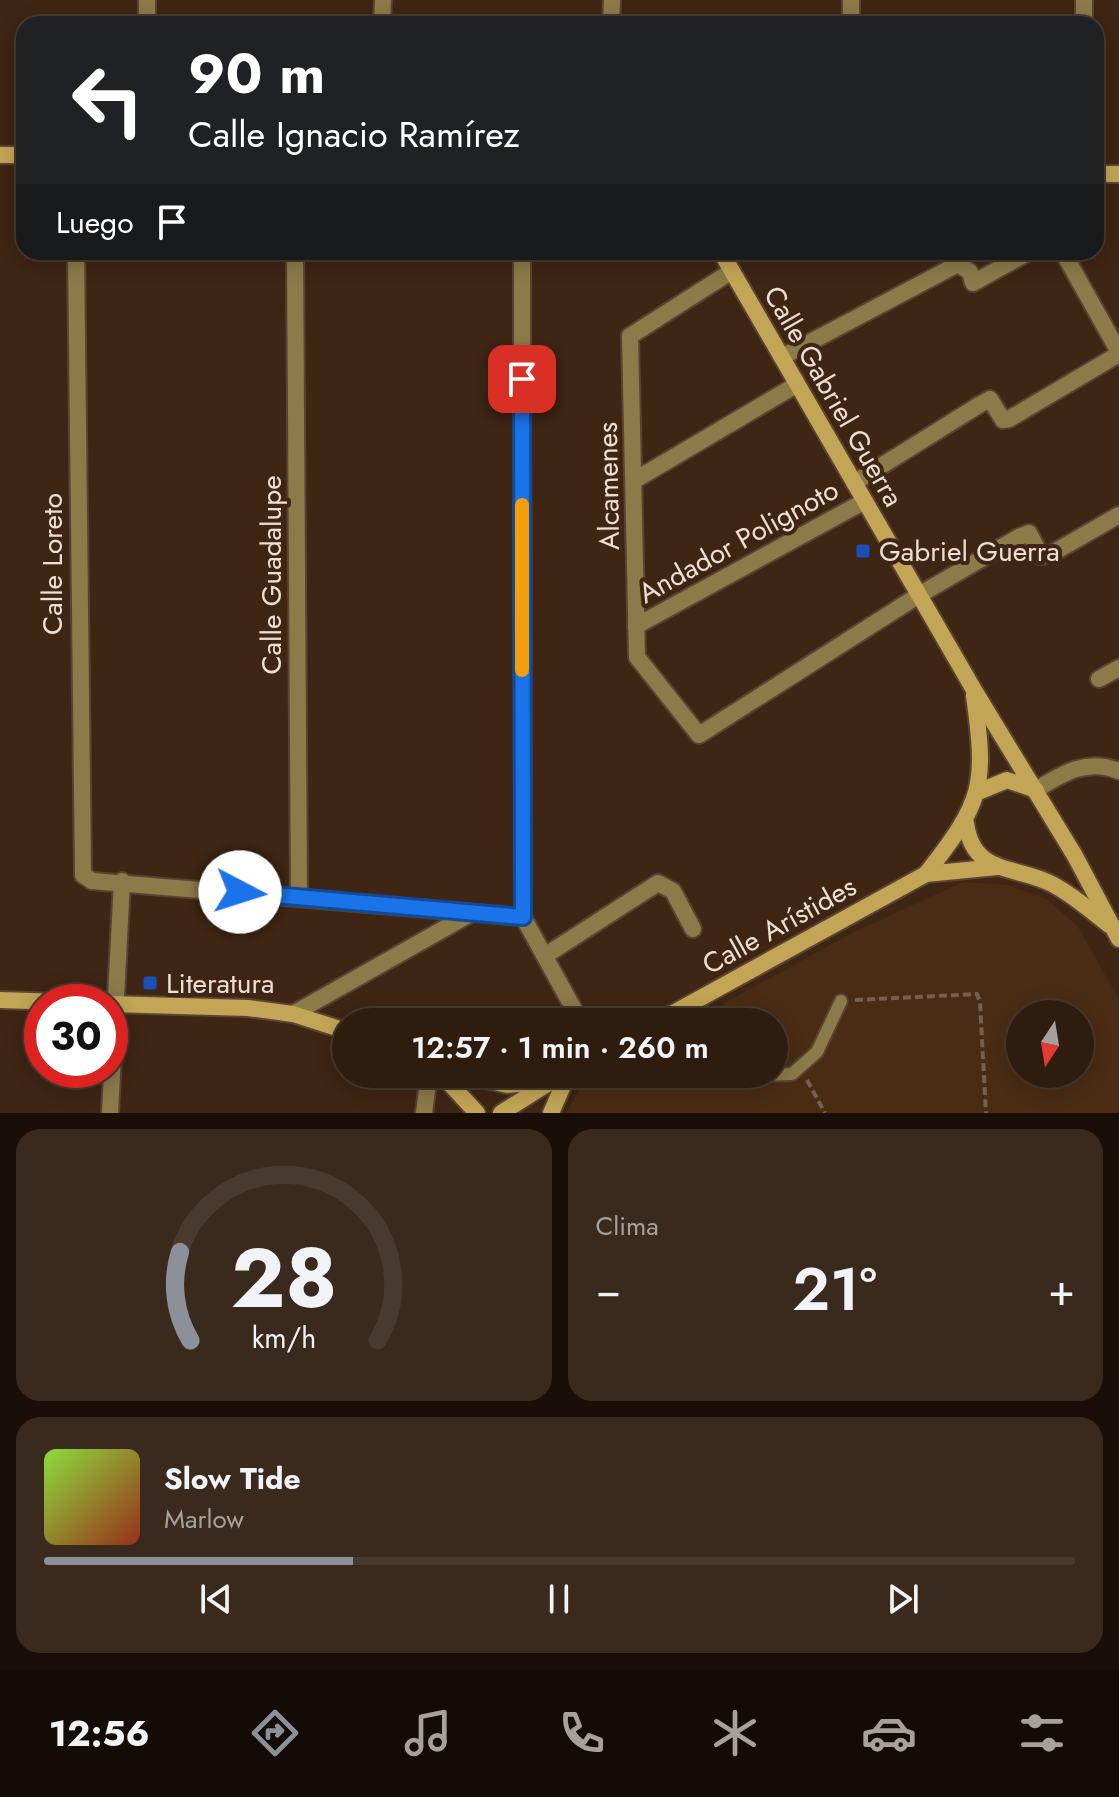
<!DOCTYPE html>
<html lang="es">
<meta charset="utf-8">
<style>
:root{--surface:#2e1c0f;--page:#3a291d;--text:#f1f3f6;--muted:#a7a19e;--line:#493a2f;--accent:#8c9099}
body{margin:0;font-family:Jost,sans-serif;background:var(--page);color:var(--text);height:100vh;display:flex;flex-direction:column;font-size:30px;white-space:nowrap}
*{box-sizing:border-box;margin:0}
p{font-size:26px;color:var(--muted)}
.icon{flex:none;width:44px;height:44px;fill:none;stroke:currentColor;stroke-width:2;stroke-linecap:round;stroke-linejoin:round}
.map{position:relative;height:1113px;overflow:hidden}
.drawer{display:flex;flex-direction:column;gap:16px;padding:16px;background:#190f08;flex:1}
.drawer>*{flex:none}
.guide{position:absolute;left:16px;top:16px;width:1088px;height:244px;border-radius:24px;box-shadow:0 4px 20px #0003,0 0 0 2px var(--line);background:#202124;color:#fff;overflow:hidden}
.needle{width:52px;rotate:192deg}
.controls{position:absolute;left:1006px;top:1000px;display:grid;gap:16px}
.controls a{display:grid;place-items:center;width:88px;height:88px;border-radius:50%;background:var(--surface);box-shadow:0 4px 20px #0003,0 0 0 2px var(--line);font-size:40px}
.speed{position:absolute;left:24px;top:984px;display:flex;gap:16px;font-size:40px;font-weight:700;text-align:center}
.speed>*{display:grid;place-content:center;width:104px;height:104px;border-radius:50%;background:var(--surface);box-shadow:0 4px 20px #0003,0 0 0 2px var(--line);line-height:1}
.speed .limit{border:12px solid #d22;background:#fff;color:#111}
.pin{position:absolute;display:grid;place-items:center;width:68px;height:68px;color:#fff;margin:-34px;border-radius:16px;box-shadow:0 4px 12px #0006}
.me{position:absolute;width:88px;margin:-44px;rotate:95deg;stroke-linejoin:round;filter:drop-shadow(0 0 6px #0008)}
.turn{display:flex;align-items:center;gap:28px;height:168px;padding:0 40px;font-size:36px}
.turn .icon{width:104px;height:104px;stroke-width:2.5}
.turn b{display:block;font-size:56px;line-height:68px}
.then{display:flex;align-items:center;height:76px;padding:0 40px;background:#0003;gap:16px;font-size:30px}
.big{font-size:60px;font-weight:600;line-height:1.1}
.drawer .card{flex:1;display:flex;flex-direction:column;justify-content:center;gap:12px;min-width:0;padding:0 28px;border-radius:24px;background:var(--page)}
.drawer .dial{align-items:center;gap:0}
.dial svg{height:208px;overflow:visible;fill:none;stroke:var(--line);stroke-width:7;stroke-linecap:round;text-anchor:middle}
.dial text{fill:var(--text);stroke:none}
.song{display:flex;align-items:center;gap:24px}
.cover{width:96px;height:96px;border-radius:12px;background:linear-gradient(135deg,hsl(90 70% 55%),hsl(10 70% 35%))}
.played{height:8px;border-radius:4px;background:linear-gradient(90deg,var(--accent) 30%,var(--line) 30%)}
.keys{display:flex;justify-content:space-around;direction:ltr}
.heat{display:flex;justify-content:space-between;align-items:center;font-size:44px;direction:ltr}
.drawer .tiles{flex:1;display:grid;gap:16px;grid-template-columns:1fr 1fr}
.card:last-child{grid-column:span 2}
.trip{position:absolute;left:332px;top:1008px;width:456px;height:80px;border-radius:40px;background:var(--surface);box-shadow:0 4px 20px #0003,0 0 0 2px var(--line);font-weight:600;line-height:80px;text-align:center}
.menu{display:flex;height:128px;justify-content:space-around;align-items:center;background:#120b06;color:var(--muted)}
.menu .icon{width:56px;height:56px}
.menu .current{color:var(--accent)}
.menu b{font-size:36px;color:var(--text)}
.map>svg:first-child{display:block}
.built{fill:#4a2c15;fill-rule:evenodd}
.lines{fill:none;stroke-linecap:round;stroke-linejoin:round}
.lane-casing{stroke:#5a4333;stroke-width:16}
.street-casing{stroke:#5a4333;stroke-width:20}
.secondary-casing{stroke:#5a4333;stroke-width:20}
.path{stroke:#755f50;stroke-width:4;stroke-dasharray:8 4;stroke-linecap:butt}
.lane{stroke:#8c7a49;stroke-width:12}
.street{stroke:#8c7a49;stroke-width:16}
.secondary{stroke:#c2a555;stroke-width:16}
.route-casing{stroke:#114b97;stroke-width:20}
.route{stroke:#1a73e8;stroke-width:14}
.slow{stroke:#f59e0b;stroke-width:14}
.transit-dot{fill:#1a4fb4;stroke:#3e2514;stroke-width:3}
.labels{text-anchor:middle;stroke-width:8;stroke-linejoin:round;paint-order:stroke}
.street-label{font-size:28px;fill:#eeded3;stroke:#3e2514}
.poi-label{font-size:28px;fill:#eeded3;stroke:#3e2514;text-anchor:start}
</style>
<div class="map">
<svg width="1119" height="1113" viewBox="0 0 1119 1113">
<rect width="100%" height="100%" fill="#3e2514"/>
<!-- built -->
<path class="built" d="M963 882 1007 885 1047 899 1078 927 1119 999V1113H566L580 1089 602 1074H774V1022H690L852 933ZM1020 1014H1080V1074H1020Z"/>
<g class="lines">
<!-- lane casing -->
<g class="lane-casing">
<polyline id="lane" points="688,1074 690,1077 792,1074 817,1052 841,1001"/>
</g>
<!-- street casing -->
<g class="street-casing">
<g id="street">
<polyline points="147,24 147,0"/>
<polyline points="382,24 383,0"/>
<polyline points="611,24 612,0"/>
<polyline points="851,24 851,0"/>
<polyline points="1084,24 1084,0"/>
<polyline points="76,252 83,875 92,881 523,917"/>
<polyline points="295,252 299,897"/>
<polyline points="522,252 523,917 581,1022"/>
<polyline points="1063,252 1119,352"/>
<polyline points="732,271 630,336 637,657 699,735 919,595 1019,537 1029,533 1041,556 1051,554 1119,515"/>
<polyline points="782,357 958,264 970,272 973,283 1029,252"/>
<polyline points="635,480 796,385"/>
<polyline points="854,483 979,405 990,399 1003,420 1009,419 1119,354"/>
<polyline points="636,626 865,501"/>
<polyline points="1099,679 1119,668"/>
<path d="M1036 790C1063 773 1087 758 1119 771"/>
<polyline points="546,955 658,883 673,891 693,929"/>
<polyline points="293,1014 470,914"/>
<polyline points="110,1113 122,881"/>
<polyline points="424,1113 429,1074"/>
</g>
</g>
<!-- secondary casing -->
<g class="secondary-casing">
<g id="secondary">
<polyline points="0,155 24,155"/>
<polyline points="1096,174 1119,174"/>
<polyline points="721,252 974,690 1075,856 1119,939"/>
<polyline points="978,792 1007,780 1036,790"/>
<path d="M966 823C973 876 1016 865 1052 884 1073 895 1091 911 1109 925"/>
<path d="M926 874C982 802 987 788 974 696"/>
<polyline points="0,1000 61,1002"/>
<polyline points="110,1004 248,1008 293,1014 346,1031"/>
<polyline points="657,1022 926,874 997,867"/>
<polyline points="441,1074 477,1113"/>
<polyline points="461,1074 507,1085 552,1080"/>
<polyline points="501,1113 563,1074"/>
<polyline points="551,1113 568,1074"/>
</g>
</g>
<!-- path -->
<g class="path">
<polyline points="855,1000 977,994 980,1002 986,1113"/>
<polyline points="807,1080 825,1113"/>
</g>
<!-- lane -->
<use href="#lane" class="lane"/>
<!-- street -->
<use href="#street" class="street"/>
<!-- secondary -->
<use href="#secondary" class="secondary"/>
</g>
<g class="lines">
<!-- route casing -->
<g class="route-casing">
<polyline id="route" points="240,892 523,917 522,379"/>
</g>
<!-- route -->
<use href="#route" class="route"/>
<!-- slow -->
<polyline class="slow" points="522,505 522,670"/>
</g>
<!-- markers -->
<g class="transit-dot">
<rect x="855" y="543" width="16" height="16" rx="4"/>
<rect x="142" y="975" width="16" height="16" rx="4"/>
</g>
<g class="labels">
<!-- street labels -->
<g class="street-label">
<text transform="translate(834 396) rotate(60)" y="10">Calle Gabriel Guerra</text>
<text transform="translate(608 486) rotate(-91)" y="10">Alcamenes</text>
<text transform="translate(738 541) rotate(-29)" y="10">Andador Polignoto</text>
<text transform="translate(52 564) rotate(-90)" y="10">Calle Loreto</text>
<text transform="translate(271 575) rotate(-90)" y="10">Calle Guadalupe</text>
<text transform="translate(779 925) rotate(-29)" y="10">Calle Arístides</text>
</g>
<!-- poi labels -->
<g class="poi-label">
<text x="879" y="561">Gabriel Guerra</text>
<text x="166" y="993">Literatura</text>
</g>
</g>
</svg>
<div class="controls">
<a><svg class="needle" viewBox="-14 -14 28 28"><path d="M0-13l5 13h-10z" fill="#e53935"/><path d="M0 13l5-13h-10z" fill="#a7a19e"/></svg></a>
</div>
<div class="speed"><div class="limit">30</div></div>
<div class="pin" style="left:522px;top:379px;background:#d93025"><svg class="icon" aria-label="arrive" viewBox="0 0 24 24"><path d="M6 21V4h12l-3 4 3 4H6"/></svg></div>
<svg class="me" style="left:240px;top:892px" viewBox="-20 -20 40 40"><circle r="19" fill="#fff"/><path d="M0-13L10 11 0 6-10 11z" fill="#1a73e8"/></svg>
<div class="trip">12:57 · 1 min · 260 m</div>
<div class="guide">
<div class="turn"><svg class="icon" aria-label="left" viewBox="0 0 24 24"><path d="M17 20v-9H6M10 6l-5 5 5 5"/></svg><div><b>90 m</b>Calle Ignacio Ramírez</div></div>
<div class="then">Luego<svg class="icon" aria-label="arrive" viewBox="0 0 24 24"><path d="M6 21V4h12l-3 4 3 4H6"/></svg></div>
</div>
</div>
<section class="drawer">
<div class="tiles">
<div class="card dial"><svg viewBox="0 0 100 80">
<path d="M14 69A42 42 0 1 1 86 69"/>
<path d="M14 69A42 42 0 0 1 10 35" stroke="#8c9099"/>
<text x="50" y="56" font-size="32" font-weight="700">28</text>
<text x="50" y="72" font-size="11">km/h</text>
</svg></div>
<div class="card"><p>Clima</p>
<div class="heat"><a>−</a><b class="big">21°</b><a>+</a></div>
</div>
<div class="card">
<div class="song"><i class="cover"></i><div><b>Slow Tide</b><p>Marlow</p></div></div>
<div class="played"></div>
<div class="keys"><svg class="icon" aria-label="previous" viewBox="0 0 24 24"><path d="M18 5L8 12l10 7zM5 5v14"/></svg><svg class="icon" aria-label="pause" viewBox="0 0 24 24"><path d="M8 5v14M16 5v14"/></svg><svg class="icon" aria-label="next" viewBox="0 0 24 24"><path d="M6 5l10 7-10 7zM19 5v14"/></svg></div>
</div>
</div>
</section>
<nav class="menu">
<b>12:56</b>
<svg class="icon current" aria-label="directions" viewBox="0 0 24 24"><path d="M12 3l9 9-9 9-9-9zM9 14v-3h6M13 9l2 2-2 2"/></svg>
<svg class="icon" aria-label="music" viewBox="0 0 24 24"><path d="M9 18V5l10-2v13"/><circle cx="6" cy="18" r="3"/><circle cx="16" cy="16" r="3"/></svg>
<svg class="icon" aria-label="phone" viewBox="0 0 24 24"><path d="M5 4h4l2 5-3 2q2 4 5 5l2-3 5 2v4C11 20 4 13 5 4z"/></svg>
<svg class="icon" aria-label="climate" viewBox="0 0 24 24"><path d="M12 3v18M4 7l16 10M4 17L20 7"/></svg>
<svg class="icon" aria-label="car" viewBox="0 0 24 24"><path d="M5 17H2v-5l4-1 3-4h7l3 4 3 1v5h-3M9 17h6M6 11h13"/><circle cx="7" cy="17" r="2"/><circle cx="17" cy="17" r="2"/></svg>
<svg class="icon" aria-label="filters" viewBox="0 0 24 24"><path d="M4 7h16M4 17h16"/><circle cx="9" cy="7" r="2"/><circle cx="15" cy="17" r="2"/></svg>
</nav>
